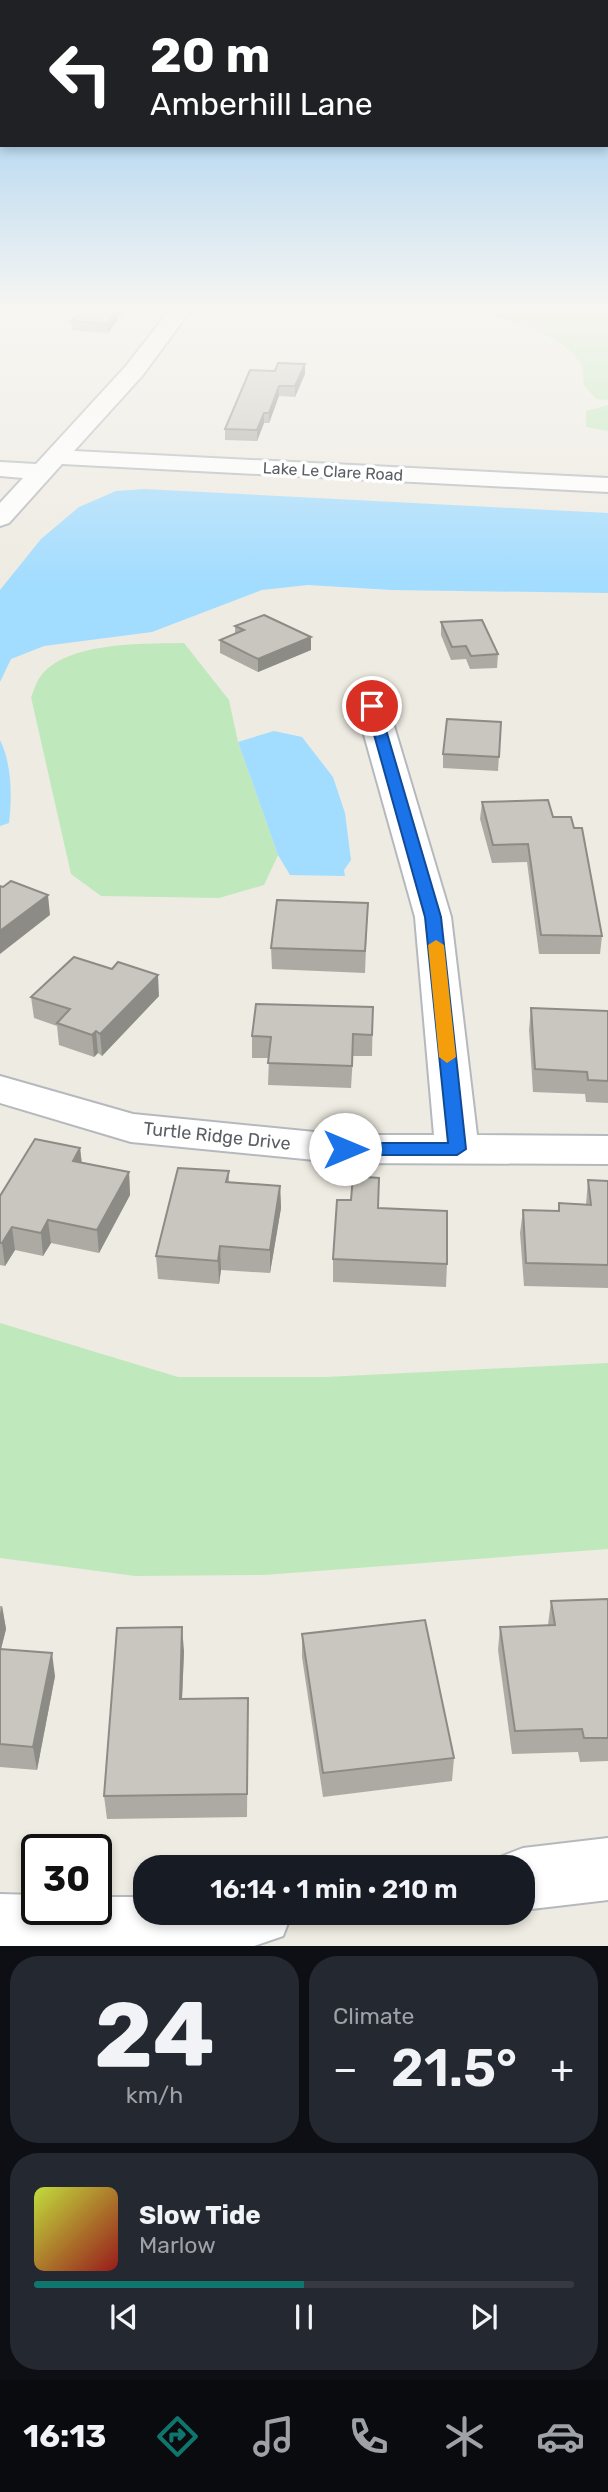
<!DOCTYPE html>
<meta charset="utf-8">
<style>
:root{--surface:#171b24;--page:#242831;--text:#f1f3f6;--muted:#9ea1a6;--line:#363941;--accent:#0f766e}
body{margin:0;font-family:Rubik,sans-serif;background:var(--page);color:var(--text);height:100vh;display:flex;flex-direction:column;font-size:26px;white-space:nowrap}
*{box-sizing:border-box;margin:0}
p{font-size:23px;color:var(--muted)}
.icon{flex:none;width:38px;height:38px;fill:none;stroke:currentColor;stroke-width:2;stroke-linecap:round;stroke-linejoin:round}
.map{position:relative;height:1946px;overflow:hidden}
.drawer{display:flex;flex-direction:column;gap:10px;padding:10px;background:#0d0f14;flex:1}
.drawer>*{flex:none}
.guide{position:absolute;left:0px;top:0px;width:609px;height:147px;box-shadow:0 4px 10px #0003;background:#202124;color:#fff;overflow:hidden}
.speed{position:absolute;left:21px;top:1834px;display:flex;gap:14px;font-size:35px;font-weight:700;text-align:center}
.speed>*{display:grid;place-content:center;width:91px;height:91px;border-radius:50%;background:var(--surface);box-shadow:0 4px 10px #0003;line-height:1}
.speed .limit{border:4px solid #111;border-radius:10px;background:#fff;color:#111}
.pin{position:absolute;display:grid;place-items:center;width:60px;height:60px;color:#fff;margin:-30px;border:4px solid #fff;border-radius:50%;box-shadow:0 2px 7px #0007}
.me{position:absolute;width:77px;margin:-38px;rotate:90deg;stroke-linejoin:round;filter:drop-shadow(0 0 5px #0008)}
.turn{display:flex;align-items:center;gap:24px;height:147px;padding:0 35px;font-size:32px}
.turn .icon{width:91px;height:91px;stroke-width:2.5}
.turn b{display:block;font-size:49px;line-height:60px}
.big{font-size:52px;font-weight:600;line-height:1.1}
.drawer .card{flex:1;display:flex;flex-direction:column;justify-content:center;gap:10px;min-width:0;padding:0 24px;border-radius:28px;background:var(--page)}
.drawer .dial{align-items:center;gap:0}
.dial b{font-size:91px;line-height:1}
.song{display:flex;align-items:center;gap:21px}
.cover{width:84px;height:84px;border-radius:10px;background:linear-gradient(135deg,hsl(70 70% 55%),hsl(0 70% 35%))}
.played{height:7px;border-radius:4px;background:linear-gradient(90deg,var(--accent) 50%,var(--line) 50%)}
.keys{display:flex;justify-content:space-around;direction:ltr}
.heat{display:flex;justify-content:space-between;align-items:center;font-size:38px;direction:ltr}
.drawer .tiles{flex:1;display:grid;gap:10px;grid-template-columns:1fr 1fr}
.card:last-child{grid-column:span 2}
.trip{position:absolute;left:133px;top:1855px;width:402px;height:70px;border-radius:28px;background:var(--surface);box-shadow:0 4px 10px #0003;font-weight:600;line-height:70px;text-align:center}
.tabs{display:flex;height:112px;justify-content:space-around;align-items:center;background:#090b0e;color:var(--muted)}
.tabs .icon{width:49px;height:49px}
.tabs .active{color:var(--accent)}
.tabs b{font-size:32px;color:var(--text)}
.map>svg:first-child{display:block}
.green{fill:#c0e8bd}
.water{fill:#a2dcff}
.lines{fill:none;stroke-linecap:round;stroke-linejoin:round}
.minor-casing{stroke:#b5b9be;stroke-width:4}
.minor{fill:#fff;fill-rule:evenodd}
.wall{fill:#adaaa4}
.shaded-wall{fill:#8d8b86}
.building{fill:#c9c6bf;stroke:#8d8b86;stroke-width:2}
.route{fill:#1a73e8;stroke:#114b97;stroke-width:2}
.slow{fill:#f59e0b}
.labels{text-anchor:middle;stroke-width:7;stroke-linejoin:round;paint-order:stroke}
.far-street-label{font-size:16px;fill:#5b5f64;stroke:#fff}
.street-label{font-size:18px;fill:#5b5f64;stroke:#fff}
</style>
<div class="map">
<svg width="608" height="1946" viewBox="0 0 608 1946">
<rect width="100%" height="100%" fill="#eeebe2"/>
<!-- green -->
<g class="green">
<path d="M470 311H608V400L596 399 584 385C583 379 584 370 581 364 563 334 503 317 470 311Z"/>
<polygon points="608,405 608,431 586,427 586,411"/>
<path d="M184 643 229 700 238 742 278 855 264 885 219 898 101 896 71 874 31 697C34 691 36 682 40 677 66 641 144 644 184 643Z"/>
<polygon points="0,1323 178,1377 326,1377 608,1363 608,1549 264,1575 135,1576 0,1558"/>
</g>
<!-- water -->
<g class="water">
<polygon points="144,489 608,513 608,593 392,590 308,585 262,590 152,632 44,646 11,659 0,682 0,590 41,539 79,507 116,491"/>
<polygon points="274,731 302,737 333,777 345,813 351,860 344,870 345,876 290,875 278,855 238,742"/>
<path d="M0 740C12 764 12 797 9 823L0 826Z"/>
</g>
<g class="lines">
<!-- minor casing -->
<g class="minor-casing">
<g id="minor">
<polygon points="169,311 190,311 142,376 74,451 608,478 608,492 62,464 9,523 0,526 0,503 23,478 0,476 0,462 36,464 126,366"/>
<polygon points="372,697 383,699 388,706 451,917 477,1135 608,1136 608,1164 345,1163 131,1142 0,1103 0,1076 133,1114 345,1135 434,1135 415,917 356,706 361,699"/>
<polygon points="608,1838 608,1900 523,1910 523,1867 496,1867 500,1857 523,1848"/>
<polygon points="0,1894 37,1895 37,1909 96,1909 96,1897 145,1897 145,1913 292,1913 283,1936 254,1946 0,1946"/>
</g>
</g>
<!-- minor -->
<use href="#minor" class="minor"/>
</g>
<!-- wall -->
<g class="wall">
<polygon points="124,311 108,333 72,330 71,321"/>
<polygon points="250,370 305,374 295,397 279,396 269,423 264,423 257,441 225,440 225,429"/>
<polygon points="441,622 498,654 497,668 470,669 466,659 451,660 441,635"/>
<polygon points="235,626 311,650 258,672 220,653 220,640 235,634"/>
<polygon points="501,722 498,771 443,768 443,754"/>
<polygon points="482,802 553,817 602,936 600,954 539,954 527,862 492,863 480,819"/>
<polygon points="367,924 365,973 272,969 271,948"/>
<polygon points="159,996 102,1056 98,1053 94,1057 59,1045 57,1026 34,1018 31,997"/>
<polygon points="373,1007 372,1056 353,1056 351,1088 268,1085 269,1058 252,1058 252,1036"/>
<polygon points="531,1008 608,1011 608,1103 586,1102 585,1094 533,1092 529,1030"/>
<polygon points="80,1148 82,1162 129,1172 130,1195 99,1253 51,1243 43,1256 15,1250 5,1266 0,1265 0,1196"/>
<polygon points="229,1171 229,1182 280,1186 281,1208 270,1273 221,1270 219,1284 158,1279 156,1256"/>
<polygon points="588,1180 608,1181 608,1288 524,1286 520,1233 523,1210 558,1211 559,1203 586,1204"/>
<polygon points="378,1208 447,1264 446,1287 333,1282 333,1259"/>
<polygon points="608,1599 608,1761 580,1762 578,1752 512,1754 498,1650 500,1627 548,1625 551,1601"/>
<polygon points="0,1606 2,1606 6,1629 1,1649 55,1676 37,1770 0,1767"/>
<polygon points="302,1634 454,1758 452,1781 323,1797 302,1657"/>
<polygon points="184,1651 182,1699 248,1698 247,1817 107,1819 104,1796"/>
</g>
<!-- shaded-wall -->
<g class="shaded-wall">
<polygon points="116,311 124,311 108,333 107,324"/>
<polygon points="305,364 305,374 295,397 295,386"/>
<polygon points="279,386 279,396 269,423 269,413"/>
<polygon points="264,413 264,423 257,441 257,430"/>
<polygon points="311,637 311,650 258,672 258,659"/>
<polygon points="48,895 50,915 0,954 0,931"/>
<polygon points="158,975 159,996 102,1056 100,1034"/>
<polygon points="96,1031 98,1053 94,1057 92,1035"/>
<polygon points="80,1148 82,1170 73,1161"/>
<polygon points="129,1172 130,1195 99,1253 97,1230"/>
<polygon points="280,1186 281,1208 270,1273 270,1250"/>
<polygon points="48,1220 51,1243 43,1256 41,1233"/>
<polygon points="12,1227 15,1250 5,1266 2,1243"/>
<polygon points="220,1246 221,1270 219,1284 218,1261"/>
<polygon points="2,1606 6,1629 0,1653 0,1614"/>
<polygon points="182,1627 184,1651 181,1723 180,1699"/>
<polygon points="52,1653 55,1676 37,1770 33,1747"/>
</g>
<!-- building -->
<g class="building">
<polygon points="83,311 116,311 107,324 71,321"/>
<polygon points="278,363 305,364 295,386 279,386 269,413 264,413 257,430 225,429 250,370 275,371"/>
<polygon points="264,615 311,637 258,659 220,640 244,630 235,626"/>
<polygon points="482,620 498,654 471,656 466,646 452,647 441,622"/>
<polygon points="447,719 501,722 499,757 443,754"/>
<polygon points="548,800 553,817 571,817 574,828 582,828 602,936 541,935 528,844 493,845 482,802"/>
<polygon points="11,881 48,895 0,931 0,886 3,887"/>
<polygon points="277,900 368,903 365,951 271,948"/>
<polygon points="74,957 112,969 118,962 158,975 100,1034 96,1031 92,1035 57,1023 70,1009 31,997"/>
<polygon points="256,1004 373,1007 372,1035 353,1034 352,1066 268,1063 271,1037 252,1036"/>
<polygon points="531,1008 608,1011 608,1081 588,1080 587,1072 535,1069"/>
<polygon points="35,1139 80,1148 73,1161 129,1172 97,1230 48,1220 41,1233 12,1227 2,1243 0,1243 0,1196"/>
<polygon points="178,1168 229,1171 226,1182 280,1186 270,1250 220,1246 218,1261 156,1256"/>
<polygon points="353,1176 379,1178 378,1208 447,1211 447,1264 333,1259 337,1200 351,1200"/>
<polygon points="588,1180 608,1181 608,1265 526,1263 523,1210 559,1211 559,1203 591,1205"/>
<polygon points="608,1599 608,1738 584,1738 582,1729 515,1731 500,1627 555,1625 551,1601"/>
<polygon points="425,1620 454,1758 323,1773 302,1634"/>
<polygon points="182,1627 180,1699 248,1698 247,1794 104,1796 117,1628"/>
<polygon points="0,1649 52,1653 33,1747 0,1744"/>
</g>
<!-- sky -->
<linearGradient id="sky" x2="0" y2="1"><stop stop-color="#8cc4f1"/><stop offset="0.53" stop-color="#f7f6f2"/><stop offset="1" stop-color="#f7f6f2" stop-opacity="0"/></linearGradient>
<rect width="608" height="584" fill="url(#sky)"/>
<!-- route -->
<polygon class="route" points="372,702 379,706 441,917 466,1149 457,1155 345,1155 336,1149 345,1143 448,1143 425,917 366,706"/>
<!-- slow -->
<polygon class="slow" points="436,940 444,945 456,1057 447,1063 439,1057 428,945"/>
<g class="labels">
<!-- far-street labels -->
<g class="far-street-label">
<text transform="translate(333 471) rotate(3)" y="6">Lake Le Clare Road</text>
</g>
<!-- street labels -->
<g class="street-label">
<text transform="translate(217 1136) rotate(6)" y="6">Turtle Ridge Drive</text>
</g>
</g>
</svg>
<div class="speed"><div class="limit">30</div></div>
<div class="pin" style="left:372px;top:706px;background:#d93025"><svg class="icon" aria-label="arrive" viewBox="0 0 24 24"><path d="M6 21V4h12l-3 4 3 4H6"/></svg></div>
<svg class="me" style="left:345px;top:1149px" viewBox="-20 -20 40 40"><circle r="19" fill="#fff"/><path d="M0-13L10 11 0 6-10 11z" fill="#1a73e8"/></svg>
<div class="trip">16:14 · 1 min · 210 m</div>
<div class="guide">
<div class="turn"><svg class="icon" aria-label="left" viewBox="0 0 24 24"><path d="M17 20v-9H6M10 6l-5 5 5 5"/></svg><div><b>20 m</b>Amberhill Lane</div></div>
</div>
</div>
<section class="drawer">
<div class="tiles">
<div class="card dial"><b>24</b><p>km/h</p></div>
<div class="card"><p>Climate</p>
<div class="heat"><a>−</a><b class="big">21.5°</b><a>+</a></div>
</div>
<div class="card">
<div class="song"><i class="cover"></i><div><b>Slow Tide</b><p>Marlow</p></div></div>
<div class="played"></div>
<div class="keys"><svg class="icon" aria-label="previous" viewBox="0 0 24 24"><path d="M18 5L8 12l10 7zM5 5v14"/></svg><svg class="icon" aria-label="pause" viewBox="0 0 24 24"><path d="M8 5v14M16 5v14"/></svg><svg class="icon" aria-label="next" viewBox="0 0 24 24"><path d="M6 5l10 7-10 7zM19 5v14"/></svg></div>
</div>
</div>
</section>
<nav class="tabs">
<b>16:13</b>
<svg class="icon active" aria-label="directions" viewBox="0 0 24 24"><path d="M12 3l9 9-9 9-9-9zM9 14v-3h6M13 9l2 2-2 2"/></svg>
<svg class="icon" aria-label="music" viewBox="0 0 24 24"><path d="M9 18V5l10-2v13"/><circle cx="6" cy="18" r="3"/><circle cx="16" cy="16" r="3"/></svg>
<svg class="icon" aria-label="phone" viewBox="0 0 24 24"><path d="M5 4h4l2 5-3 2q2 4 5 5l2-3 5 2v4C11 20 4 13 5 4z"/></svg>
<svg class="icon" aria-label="climate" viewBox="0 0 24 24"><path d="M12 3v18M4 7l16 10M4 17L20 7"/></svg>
<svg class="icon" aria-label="car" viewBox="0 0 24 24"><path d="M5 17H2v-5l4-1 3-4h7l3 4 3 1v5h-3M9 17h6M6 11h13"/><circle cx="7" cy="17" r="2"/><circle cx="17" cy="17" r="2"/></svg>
</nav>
